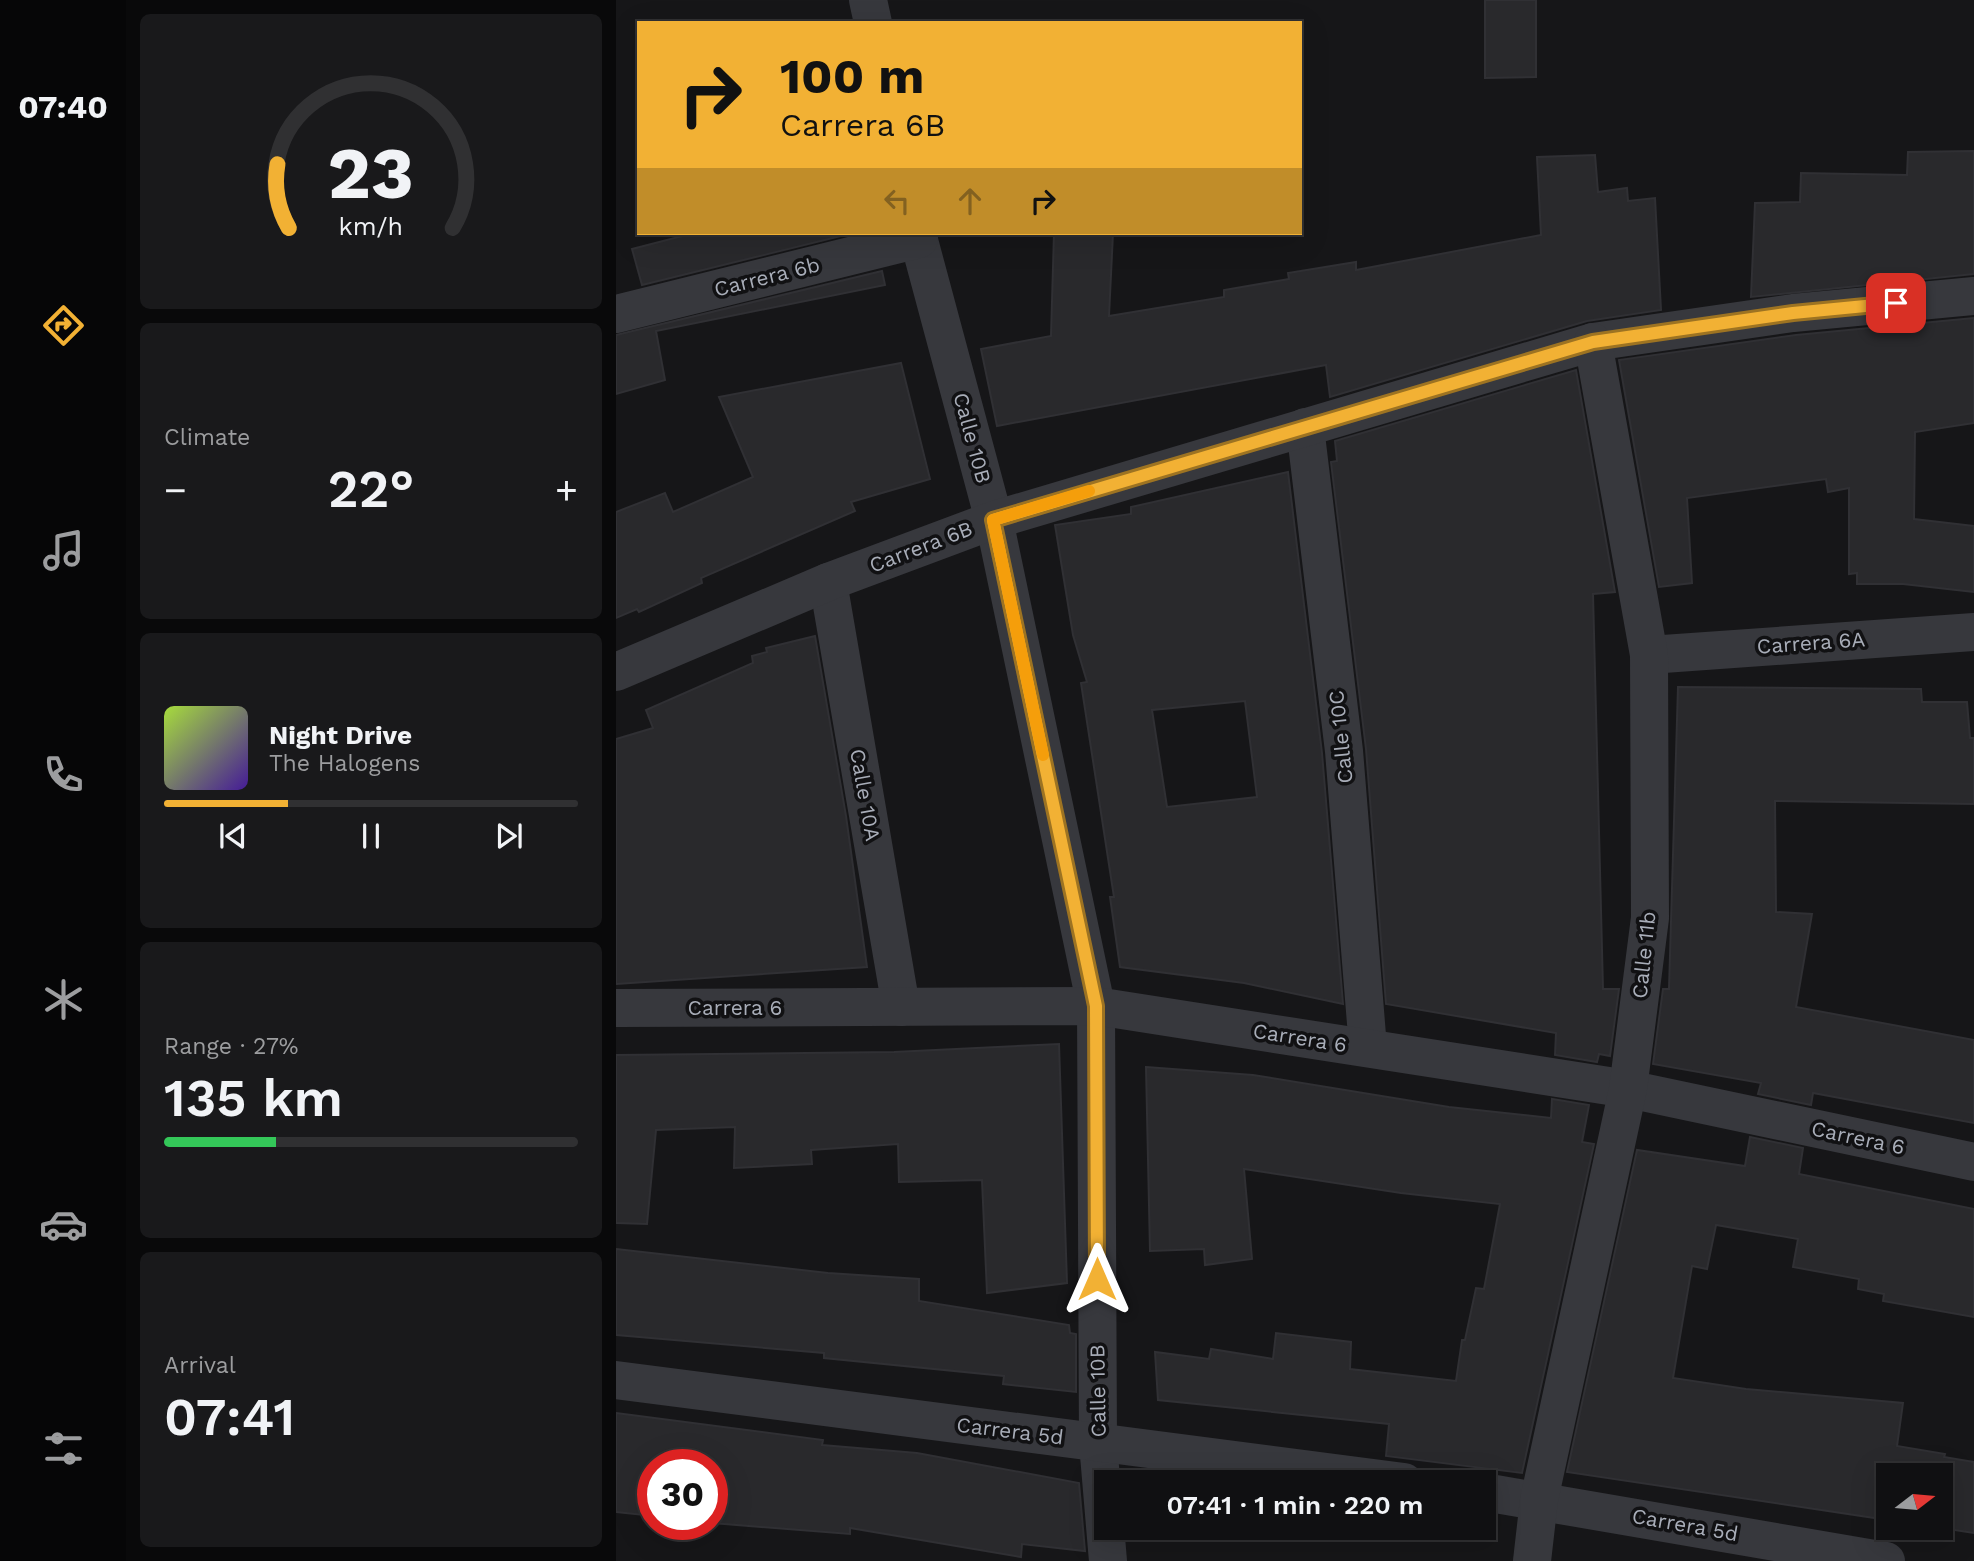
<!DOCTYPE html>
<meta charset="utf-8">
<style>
:root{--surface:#101012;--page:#19191b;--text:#f1f3f6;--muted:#9c9d9f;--line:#303032;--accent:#f2b134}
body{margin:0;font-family:"Work Sans",sans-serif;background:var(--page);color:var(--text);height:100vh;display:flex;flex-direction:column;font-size:26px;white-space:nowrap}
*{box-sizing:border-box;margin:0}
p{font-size:23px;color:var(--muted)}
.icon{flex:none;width:38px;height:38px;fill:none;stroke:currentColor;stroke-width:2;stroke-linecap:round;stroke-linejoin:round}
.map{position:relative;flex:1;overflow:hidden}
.sheet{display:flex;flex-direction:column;gap:14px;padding:14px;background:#09090a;width:490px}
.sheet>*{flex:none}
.top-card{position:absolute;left:21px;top:21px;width:665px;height:214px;border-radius:0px;box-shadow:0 7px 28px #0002,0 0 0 2px var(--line);background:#f2b134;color:#111;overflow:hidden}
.needle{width:46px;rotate:74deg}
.fabs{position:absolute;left:1260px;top:1463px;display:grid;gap:14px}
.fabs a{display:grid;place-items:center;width:77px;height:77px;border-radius:0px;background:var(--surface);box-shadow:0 7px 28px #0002,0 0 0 2px var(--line);font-size:35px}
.speed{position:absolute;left:21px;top:1449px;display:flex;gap:14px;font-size:35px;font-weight:700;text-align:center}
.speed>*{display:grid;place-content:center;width:91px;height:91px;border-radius:50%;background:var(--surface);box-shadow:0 7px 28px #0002,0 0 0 2px var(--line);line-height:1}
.speed .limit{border:10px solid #d22;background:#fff;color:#111}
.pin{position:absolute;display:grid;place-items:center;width:60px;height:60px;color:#fff;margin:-30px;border-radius:14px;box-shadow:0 4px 10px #0006}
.me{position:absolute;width:77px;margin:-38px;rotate:0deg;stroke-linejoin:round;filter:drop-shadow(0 0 5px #0008)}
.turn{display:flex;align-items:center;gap:24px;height:147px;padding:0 28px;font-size:32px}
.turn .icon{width:91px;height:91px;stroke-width:2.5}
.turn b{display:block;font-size:49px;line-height:60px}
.lanes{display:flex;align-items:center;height:66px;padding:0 28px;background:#0003;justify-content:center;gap:35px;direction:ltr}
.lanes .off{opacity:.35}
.big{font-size:52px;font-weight:600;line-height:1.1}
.sheet .tile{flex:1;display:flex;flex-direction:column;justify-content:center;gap:10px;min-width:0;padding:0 24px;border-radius:10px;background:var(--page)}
.sheet .dial{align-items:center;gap:0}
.dial svg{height:182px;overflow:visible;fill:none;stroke:var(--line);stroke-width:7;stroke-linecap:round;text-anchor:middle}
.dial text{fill:var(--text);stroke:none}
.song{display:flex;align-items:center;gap:21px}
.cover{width:84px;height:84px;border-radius:10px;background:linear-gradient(135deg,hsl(80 70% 55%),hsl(260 70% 35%))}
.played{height:7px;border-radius:4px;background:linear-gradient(90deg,var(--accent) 30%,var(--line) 30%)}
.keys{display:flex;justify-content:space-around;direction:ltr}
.heat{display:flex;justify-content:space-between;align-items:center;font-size:38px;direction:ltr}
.charge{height:10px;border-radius:5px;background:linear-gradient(90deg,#34c759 27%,var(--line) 0)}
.trip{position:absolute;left:478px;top:1470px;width:402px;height:70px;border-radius:0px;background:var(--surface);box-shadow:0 7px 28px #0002,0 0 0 2px var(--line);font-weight:600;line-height:70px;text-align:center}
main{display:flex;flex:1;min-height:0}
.tab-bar{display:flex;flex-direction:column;width:126px;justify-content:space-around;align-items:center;background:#060607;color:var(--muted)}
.tab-bar .icon{width:49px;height:49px}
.tab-bar .active{color:var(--accent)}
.tab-bar b{font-size:32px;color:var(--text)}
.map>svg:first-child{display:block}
.building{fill:#29292c;stroke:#303034;stroke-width:2;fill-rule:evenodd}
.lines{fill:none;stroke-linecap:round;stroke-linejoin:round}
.minor{stroke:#37383d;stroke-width:38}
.route-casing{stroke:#9d7322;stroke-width:18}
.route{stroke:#f2b134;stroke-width:12}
.slow{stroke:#f59e0b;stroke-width:12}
.labels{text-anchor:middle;stroke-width:7;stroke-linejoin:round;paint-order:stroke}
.street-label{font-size:21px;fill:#a8adb8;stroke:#111113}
</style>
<main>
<nav class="tab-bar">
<b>07:40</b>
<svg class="icon active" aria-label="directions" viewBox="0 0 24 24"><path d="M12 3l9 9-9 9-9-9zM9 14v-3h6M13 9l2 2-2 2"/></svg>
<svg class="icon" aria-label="music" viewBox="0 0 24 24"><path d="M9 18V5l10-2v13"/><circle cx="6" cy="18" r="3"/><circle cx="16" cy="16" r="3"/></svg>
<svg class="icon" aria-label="phone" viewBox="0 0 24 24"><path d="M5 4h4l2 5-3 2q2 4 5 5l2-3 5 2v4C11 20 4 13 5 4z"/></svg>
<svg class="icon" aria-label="climate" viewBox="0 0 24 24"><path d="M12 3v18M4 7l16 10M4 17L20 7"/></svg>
<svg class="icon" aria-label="car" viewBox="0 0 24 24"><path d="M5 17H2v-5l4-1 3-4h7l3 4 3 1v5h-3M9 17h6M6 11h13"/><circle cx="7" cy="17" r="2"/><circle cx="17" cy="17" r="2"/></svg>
<svg class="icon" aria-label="filters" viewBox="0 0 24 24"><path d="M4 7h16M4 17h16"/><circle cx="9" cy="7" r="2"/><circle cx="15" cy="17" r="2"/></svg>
</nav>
<section class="sheet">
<div class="tile dial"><svg viewBox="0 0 100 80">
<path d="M14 69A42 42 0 1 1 86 69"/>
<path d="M14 69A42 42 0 0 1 9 41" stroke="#f2b134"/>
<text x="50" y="56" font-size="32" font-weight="700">23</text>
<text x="50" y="72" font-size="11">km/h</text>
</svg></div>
<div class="tile"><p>Climate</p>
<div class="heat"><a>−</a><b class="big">22°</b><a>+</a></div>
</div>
<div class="tile">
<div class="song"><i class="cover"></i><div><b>Night Drive</b><p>The Halogens</p></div></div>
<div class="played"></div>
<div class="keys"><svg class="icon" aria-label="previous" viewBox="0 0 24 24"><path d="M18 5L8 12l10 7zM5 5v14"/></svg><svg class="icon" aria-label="pause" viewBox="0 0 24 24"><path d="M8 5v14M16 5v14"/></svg><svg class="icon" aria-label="next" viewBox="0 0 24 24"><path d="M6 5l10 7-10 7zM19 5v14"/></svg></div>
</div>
<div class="tile"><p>Range · 27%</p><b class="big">135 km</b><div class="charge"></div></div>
<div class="tile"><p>Arrival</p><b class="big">07:41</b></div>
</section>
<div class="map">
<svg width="1358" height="1561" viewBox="0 0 1358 1561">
<rect width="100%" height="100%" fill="#161618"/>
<!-- building -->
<g class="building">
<polygon points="869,0 920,0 920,77 869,78"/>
<polygon points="1358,151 1358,274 1135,297 1139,203 1184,202 1185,173 1291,175 1292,152"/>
<polygon points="979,155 982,192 1011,188 1012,201 1039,198 1045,310 971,321 714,397 710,365 381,426 365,349 435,336 438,233 497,233 493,316 608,297 608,290 673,279 672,273 740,262 740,270 925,235 921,157"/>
<polygon points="78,233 237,233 26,285 16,249"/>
<polygon points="266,271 269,285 40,331 49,380 0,394 0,335"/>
<polygon points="1358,318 1358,423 1299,432 1298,519 1358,526 1358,592 1287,584 1241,584 1241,573 1233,574 1233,488 1212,492 1210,479 1071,498 1076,583 1043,587 1003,360 1180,335"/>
<polygon points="285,363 314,479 235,502 239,511 85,578 86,583 23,612 21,609 0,618 0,512 49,493 57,512 137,477 103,397"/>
<polygon points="960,370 999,592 977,594 987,989 1003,989 994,1056 983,1054 981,1062 939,1055 940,1033 770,1004 750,749 715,462 721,461 719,441"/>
<path d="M672 472 706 753 727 1004 628 983 504 967 494 897H498L465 683 471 682 457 635 439 525 515 514V507ZM629 701 641 797 551 807 536 710Z"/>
<polygon points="199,636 230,816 251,967 0,984 0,739 37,728 30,710 137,663 136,656 151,652 150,648"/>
<polygon points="1062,687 1305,689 1306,702 1351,702 1354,738 1358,738 1358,804 1159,801 1160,912 1196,914 1180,1007 1358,1040 1358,1123 1197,1093 1195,1105 1142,1094 1145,1083 1037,1064 1047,989 1053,989"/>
<polygon points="443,1044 451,1283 371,1293 366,1180 283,1182 282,1144 195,1150 196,1164 118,1168 119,1127 40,1130 31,1224 0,1223 0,1055 278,1052"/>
<polygon points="530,1067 637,1075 833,1107 935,1118 936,1099 973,1105 966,1142 978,1144 906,1473 770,1456 773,1424 542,1400 539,1352 593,1359 595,1349 657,1359 660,1333 735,1342 734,1369 840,1381 846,1340 849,1340 860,1288 868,1289 884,1204 785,1193 628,1169 636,1259 589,1265 588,1249 534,1251"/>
<polygon points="1134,1137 1187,1148 1183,1174 1358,1209 1358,1317 1267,1301 1268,1294 1242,1289 1243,1279 1177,1267 1182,1239 1100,1225 1091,1269 1076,1266 1057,1378 1130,1389 1287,1403 1281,1446 1329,1454 1328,1457 1358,1462 1358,1533 1325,1528 1325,1475 1272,1475 1272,1520 951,1472 1021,1150 1129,1166"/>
<polygon points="0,1249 212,1273 303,1279 303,1301 453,1325 454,1333 460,1334 460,1392 387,1384 388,1376 208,1358 208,1353 0,1335"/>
<polygon points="0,1413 207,1440 206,1445 301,1453 463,1483 469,1551 406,1544 405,1557 234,1528 234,1534 96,1523 96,1465 37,1465 37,1516 0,1512"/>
</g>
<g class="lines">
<!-- minor -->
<g class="minor">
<polyline points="252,0 257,23"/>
<polyline points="301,233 378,520 480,1006 482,1443 492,1561"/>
<polyline points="0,314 303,239"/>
<polyline points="689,427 728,751 752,1048"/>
<polyline points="212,582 285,1007"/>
<polyline points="1033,655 1358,632"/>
<polyline points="0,672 212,582 378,520 977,342 1177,313 1358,296"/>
<polyline points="0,1008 480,1006 1012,1089 1358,1162"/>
<polyline points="0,1380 788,1482"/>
<polyline points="868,1492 1270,1561"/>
<polyline points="916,1561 923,1500 1012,1089 1034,918 1033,655 977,342"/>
</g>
</g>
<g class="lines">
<!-- route casing -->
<g class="route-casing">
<polyline id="route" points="481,1279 480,1006 377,520 977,342 1177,313 1280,303"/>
</g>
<!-- route -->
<use href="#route" class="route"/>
<!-- slow -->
<polyline class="slow" points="427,755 377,520 473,491"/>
</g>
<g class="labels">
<!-- street labels -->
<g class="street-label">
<text transform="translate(151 277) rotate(-14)" y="7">Carrera 6b</text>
<text transform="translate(356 438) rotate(75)" y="7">Calle 10B</text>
<text transform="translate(305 547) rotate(-21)" y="7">Carrera 6B</text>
<text transform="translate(1195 643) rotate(-4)" y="7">Carrera 6A</text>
<text transform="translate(725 737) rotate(-96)" y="7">Calle 10C</text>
<text transform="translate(249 795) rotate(80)" y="7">Calle 10A</text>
<text transform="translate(1028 955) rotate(-84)" y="7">Calle 11b</text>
<text x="119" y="1015">Carrera 6</text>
<text transform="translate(684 1038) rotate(9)" y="7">Carrera 6</text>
<text transform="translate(1242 1138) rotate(12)" y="7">Carrera 6</text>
<text transform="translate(482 1391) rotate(-91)" y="7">Calle 10B</text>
<text transform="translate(394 1431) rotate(7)" y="7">Carrera 5d</text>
<text transform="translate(1069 1525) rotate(10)" y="7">Carrera 5d</text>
</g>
</g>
</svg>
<div class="fabs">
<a><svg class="needle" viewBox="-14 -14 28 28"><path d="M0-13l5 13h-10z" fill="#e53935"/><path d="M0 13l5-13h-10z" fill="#9c9d9f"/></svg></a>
</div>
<div class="speed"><div class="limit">30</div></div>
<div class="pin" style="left:1280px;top:303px;background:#d93025"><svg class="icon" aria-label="arrive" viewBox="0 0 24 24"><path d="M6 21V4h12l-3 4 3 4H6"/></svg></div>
<svg class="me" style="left:481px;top:1279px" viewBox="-20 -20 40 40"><path d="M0-17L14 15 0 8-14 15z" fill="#f2b134" stroke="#fff" stroke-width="4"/></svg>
<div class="trip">07:41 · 1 min · 220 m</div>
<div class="top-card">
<div class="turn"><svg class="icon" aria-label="right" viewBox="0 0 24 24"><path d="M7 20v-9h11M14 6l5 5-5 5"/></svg><div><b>100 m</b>Carrera 6B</div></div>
<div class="lanes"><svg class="icon off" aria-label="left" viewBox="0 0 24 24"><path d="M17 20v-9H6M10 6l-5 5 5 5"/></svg><svg class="icon off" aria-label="ahead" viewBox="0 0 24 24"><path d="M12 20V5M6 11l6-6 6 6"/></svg><svg class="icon" aria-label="right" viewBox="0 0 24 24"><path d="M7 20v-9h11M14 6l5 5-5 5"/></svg></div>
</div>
</div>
</main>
